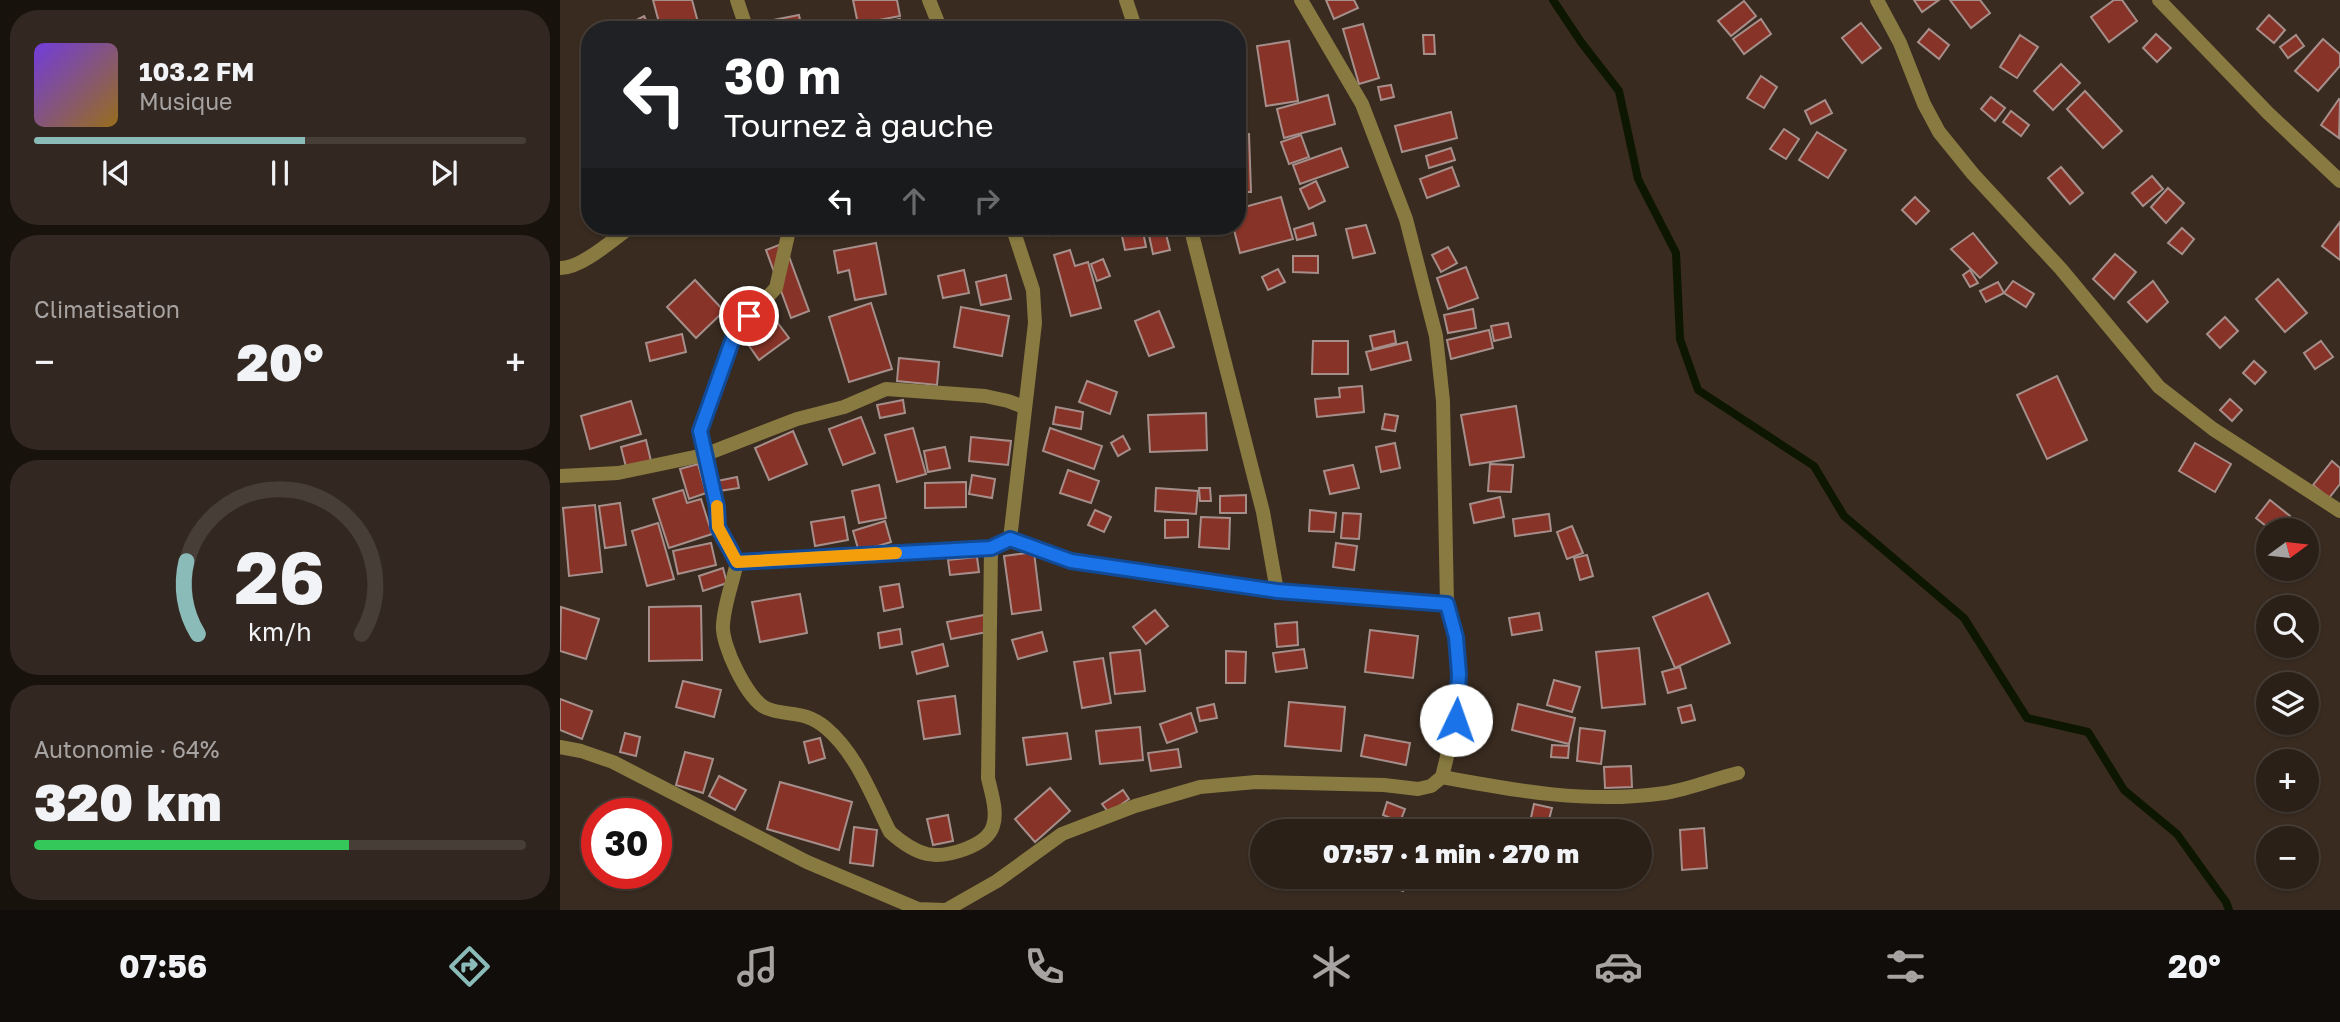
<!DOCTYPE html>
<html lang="fr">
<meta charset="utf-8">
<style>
:root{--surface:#2b2018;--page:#332821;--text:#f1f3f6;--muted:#a6a3a2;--line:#473e37;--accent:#8bbbb9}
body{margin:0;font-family:"Golos Text",sans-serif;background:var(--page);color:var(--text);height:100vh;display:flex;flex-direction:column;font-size:26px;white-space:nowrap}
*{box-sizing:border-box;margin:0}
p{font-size:23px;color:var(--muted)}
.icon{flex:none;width:38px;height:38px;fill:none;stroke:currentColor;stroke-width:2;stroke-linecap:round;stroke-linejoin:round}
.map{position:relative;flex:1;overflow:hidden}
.drawer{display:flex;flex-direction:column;gap:10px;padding:10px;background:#18120d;width:560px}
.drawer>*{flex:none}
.top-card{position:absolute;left:21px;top:21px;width:665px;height:214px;border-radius:28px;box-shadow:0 2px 5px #0004,0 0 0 2px var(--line);background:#202124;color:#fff;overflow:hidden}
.needle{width:46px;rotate:75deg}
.tools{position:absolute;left:1696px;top:518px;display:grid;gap:14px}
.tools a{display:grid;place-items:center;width:63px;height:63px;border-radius:50%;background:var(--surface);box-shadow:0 2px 5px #0004,0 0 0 2px var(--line);font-size:35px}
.speed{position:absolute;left:21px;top:798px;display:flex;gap:14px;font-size:35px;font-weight:700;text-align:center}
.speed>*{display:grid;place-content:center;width:91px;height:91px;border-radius:50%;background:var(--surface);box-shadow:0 2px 5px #0004,0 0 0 2px var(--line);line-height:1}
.speed .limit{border:10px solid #d22;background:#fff;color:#111}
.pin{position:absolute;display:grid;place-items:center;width:60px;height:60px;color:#fff;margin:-30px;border:4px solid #fff;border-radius:50%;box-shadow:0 2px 7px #0007}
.me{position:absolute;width:77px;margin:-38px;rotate:3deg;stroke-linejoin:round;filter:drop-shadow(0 0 5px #0008)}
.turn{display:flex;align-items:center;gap:24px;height:147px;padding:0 28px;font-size:32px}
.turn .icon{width:91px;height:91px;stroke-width:2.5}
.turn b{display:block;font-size:49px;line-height:60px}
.lanes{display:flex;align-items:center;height:66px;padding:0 28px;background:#0003;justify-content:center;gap:35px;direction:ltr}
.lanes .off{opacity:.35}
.big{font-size:52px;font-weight:800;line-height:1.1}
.drawer .tile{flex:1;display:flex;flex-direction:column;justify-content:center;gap:10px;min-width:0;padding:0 24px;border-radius:28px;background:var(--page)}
.drawer .dial{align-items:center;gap:0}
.dial svg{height:182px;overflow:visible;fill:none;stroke:var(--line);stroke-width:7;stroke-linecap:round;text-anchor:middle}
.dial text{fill:var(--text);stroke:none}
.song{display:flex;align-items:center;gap:21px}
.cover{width:84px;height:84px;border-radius:10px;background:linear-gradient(135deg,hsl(260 70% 55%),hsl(40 70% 35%))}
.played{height:7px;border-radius:4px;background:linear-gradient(90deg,var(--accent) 55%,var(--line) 55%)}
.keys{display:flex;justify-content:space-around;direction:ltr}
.heat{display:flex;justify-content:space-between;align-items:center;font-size:38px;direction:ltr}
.charge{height:10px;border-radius:5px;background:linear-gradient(90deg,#34c759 64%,var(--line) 0)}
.trip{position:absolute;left:690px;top:819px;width:402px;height:70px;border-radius:35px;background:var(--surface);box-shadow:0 2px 5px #0004,0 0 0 2px var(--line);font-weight:800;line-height:70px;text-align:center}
.dock{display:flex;height:112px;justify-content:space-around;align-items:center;background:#110d0a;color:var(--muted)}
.dock .icon{width:49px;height:49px}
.dock .current{color:var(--accent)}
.dock b{font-size:32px;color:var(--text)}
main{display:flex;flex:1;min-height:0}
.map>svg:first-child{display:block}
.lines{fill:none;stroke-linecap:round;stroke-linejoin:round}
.stream{stroke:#0c1601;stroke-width:8}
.building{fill:#873328;stroke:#a68f8b;stroke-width:2}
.street{stroke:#887a40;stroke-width:14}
.route-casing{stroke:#114b97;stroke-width:18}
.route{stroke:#1a73e8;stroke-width:12}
.slow{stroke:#f59e0b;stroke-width:12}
</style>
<main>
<section class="drawer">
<div class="tile">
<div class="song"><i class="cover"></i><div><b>103.2 FM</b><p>Musique</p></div></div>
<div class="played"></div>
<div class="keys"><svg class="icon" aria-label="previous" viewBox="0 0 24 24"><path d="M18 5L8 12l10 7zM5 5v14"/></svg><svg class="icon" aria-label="pause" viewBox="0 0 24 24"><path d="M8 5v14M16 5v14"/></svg><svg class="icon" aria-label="next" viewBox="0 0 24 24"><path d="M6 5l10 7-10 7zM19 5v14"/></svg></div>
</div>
<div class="tile"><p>Climatisation</p>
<div class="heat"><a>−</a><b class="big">20°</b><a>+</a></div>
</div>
<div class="tile dial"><svg viewBox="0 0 100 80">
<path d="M14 69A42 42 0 1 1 86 69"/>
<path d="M14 69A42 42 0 0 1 9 37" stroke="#8bbbb9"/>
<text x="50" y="56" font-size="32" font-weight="700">26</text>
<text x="50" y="72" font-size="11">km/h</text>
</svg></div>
<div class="tile"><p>Autonomie · 64%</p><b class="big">320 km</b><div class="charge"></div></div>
</section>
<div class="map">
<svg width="1780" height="910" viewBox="0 0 1780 910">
<rect width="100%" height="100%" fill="#392b20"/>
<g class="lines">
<!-- stream -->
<polyline class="stream" points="993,0 1021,42 1059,91 1078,179 1116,253 1120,339 1138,390 1254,466 1284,516 1404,618 1467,718 1528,732 1564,790 1617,834 1666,902 1669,910"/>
</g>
<!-- building -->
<g class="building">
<polygon points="93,0 132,0 139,26 127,30 101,30"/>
<polygon points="293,0 337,0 340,16 298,24"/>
<polygon points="766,0 794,0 798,8 774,19"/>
<polygon points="1354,0 1379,0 1362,12"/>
<polygon points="1390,0 1420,0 1430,13 1411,28"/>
<polygon points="1554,0 1562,0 1577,21 1549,42 1531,17"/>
<polygon points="1184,1 1196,16 1171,36 1158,21"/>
<polygon points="239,15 242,30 210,30 208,21"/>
<polygon points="1709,15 1725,30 1714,43 1697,29"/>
<polygon points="84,16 91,30 64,30 63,27"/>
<polygon points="340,19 342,30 298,30 298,28"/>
<polygon points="1201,19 1211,34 1184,54 1173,39"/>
<polygon points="1301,23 1321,48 1302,63 1282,38"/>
<polygon points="803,24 819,78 799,84 783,29"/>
<polygon points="1369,29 1389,45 1379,59 1358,42"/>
<polygon points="1596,34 1611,48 1597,62 1583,48"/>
<polygon points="863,35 874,35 875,54 864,54"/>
<polygon points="1460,35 1478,47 1457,78 1440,67"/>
<polygon points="1736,35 1744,46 1728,58 1720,47"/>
<polygon points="1763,39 1780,54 1780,66 1758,91 1735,71"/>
<polygon points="729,41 738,101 706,106 697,46"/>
<polygon points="1501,64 1520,83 1493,110 1474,91"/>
<polygon points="1201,76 1217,87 1204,108 1187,98"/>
<polygon points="831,85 834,97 821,100 818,87"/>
<polygon points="1525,91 1562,131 1543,148 1507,109"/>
<polygon points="768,95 775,124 724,138 717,109"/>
<polygon points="1431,97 1445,108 1435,121 1421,109"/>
<polygon points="1779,99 1780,100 1779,138 1761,125"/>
<polygon points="1265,100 1272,113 1251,124 1245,111"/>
<polygon points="1451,111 1469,125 1461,136 1443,122"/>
<polygon points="891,112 897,138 842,152 835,126"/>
<polygon points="1224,129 1239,139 1226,159 1210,149"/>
<polygon points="1257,132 1286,150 1268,178 1239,160"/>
<polygon points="689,134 691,192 677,192 677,135"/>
<polygon points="741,135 749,157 729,164 721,142"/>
<polygon points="781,148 788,167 740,184 733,165"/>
<polygon points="891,148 895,160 869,168 866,156"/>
<polygon points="892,167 899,186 867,198 860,179"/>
<polygon points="1501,167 1523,193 1510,204 1488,178"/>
<polygon points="1592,176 1603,189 1583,206 1572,193"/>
<polygon points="756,181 765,201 749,209 740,189"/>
<polygon points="1608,188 1624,203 1606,223 1591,207"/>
<polygon points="721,197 733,239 680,253 673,226 677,226 677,209"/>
<polygon points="1355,197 1369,211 1356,224 1342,210"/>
<polygon points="1780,222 1780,260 1762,246"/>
<polygon points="753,223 756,235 737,240 734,229"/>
<polygon points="806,225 815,253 793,258 786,229"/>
<polygon points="487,226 523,226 524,229 489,236"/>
<polygon points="582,226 586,247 565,250 560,227"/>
<polygon points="587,226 604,226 610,250 593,254"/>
<polygon points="1622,228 1634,239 1622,254 1608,243"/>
<polygon points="1413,233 1437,263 1420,278 1391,249"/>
<polygon points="224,243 249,311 231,318 206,250"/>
<polygon points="316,243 326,294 295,300 289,270 278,273 274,251"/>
<polygon points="888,247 897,263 881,272 872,255"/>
<polygon points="510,250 515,266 528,262 541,308 511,316 494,255"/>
<polygon points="1555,254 1576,272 1554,299 1533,279"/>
<polygon points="733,256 758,256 758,273 733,272"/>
<polygon points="543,259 550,276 537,281 531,264"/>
<polygon points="906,267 918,298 888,309 877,278"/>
<polygon points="718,269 725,282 708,290 702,277"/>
<polygon points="404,270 409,293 383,298 378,276"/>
<polygon points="1410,270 1418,283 1410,287 1403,275"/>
<polygon points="446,275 451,299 421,305 416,282"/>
<polygon points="1718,279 1747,313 1725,332 1696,299"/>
<polygon points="135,280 164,311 136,338 107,307"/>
<polygon points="1453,281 1474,294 1466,307 1444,293"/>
<polygon points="1593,281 1608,302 1587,322 1568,302"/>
<polygon points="1438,282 1444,293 1426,302 1420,291"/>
<polygon points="311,303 332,369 289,382 269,317"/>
<polygon points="401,307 449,316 442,356 394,347"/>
<polygon points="913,309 916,328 888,333 884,315"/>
<polygon points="599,311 614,347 589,356 575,321"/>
<polygon points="1665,317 1678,331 1660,348 1647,334"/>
<polygon points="214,318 229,338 199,360 185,340"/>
<polygon points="948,323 951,337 934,341 931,326"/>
<polygon points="929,330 933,348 891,359 887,340"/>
<polygon points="834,331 836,343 813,349 810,336"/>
<polygon points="122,334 126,352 90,361 86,343"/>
<polygon points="753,341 788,341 788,374 752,374"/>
<polygon points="1761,341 1773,357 1755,369 1744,353"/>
<polygon points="847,342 851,360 811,370 806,352"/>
<polygon points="339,358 379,362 377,385 337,381"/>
<polygon points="1694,361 1706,372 1695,384 1683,373"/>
<polygon points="1497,376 1527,440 1487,459 1457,395"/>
<polygon points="527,381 557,392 550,414 519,402"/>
<polygon points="802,386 804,412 757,417 755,399 780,397 779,388"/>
<polygon points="1670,399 1682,410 1672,421 1660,410"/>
<polygon points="343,400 345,413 320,418 317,405"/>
<polygon points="71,401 81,434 30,449 21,416"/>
<polygon points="956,406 964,457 910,465 901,415"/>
<polygon points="496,407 523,412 521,429 493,424"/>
<polygon points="646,413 647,450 590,452 588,415"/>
<polygon points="825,414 838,416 835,431 822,429"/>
<polygon points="301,417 315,453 283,465 269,429"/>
<polygon points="353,428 366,474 337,482 325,435"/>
<polygon points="490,428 542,446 534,469 483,451"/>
<polygon points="233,431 247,464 209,480 195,448"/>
<polygon points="563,436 570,449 558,456 551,443"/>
<polygon points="411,437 451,441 448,465 409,461"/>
<polygon points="86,440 91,461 66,467 61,447"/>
<polygon points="835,443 840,468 821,472 816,447"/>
<polygon points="1635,443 1671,464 1655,492 1619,471"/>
<polygon points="385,447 390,468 368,472 364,451"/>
<polygon points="1772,461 1780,468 1780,484 1769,498 1753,485"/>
<polygon points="138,464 146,493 129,499 120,469"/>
<polygon points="930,464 953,465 951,492 928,491"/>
<polygon points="793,465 799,488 770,494 764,471"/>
<polygon points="508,470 539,481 531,503 500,493"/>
<polygon points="412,475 435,479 432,498 409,494"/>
<polygon points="177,477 179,488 159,491 157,481"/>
<polygon points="406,482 406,507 365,508 365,483"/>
<polygon points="319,485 326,518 299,523 292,491"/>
<polygon points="596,488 638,491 636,514 595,511"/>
<polygon points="639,488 650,488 651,501 640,501"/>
<polygon points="123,490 127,503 141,499 152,534 109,548 93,499"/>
<polygon points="686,495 686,513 660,513 660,496"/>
<polygon points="940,497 944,517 914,523 910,504"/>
<polygon points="1710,500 1730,516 1719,530 1711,530 1696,518"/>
<polygon points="60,503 66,545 45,548 39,506"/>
<polygon points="35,505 42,572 9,576 3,508"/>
<polygon points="535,510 551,517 544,532 528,525"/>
<polygon points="750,510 776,513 774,532 749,531"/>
<polygon points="783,513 801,514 799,539 781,538"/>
<polygon points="989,514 991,531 955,536 953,519"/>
<polygon points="284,517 288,540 255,546 251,522"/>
<polygon points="641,517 670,518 669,549 639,547"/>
<polygon points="605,520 628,520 628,537 605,538"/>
<polygon points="325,521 331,542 299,552 293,531"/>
<polygon points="98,523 114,579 87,586 72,531"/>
<polygon points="1012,526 1023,553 1007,559 997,532"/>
<polygon points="151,543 156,565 118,574 113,551"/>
<polygon points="776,543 797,546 794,570 773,567"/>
<polygon points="474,552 481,610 452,614 444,556"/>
<polygon points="1027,555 1033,576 1020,580 1014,558"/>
<polygon points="417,557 419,572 390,575 388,560"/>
<polygon points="163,568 167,583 143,591 139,576"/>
<polygon points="339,584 343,607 324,611 320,587"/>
<polygon points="1148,593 1170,643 1115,668 1093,617"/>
<polygon points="240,594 247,633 200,642 192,602"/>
<polygon points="141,606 142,660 89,661 89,607"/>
<polygon points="1,607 39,619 26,659 0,651"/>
<polygon points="595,610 608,626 586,644 573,627"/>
<polygon points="979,613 982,630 952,635 949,618"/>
<polygon points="424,615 427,632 391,639 387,622"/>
<polygon points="737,622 738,645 717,647 715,624"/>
<polygon points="340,629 342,644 320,648 318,633"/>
<polygon points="810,630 858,636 853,678 805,672"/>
<polygon points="482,632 487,651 458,659 452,640"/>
<polygon points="383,644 388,666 357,674 352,652"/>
<polygon points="1079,648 1085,704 1042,708 1036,652"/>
<polygon points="744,649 747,668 716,672 713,653"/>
<polygon points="580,650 585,691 555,694 550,653"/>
<polygon points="666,651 686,652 685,683 666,683"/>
<polygon points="543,658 551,703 522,708 514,662"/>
<polygon points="1120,667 1126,688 1108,693 1102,672"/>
<polygon points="994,680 1020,687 1012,712 987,705"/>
<polygon points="123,681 161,690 154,717 116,707"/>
<polygon points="395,696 400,734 364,739 358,701"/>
<polygon points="0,699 32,711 22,739 0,730"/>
<polygon points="729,702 785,707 781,751 725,746"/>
<polygon points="654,704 657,718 640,721 637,708"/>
<polygon points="958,704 1015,718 1009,744 952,730"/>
<polygon points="1131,705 1135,720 1122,723 1118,708"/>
<polygon points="631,713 637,732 607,743 600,724"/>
<polygon points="580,727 583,760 540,764 536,731"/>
<polygon points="1020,728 1045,731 1041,764 1017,761"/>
<polygon points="65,733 80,737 76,756 60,752"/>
<polygon points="507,733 511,759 467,765 463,738"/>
<polygon points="805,735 850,743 846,765 801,756"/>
<polygon points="260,738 265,758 249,763 244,742"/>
<polygon points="992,745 1009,746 1008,758 991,757"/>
<polygon points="618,749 621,767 591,771 588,753"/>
<polygon points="125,752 153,759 143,793 116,785"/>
<polygon points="1071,766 1072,787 1045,788 1044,767"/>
<polygon points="159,776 186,790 175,810 149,796"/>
<polygon points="220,782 292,802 279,850 207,829"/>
<polygon points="490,788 510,811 475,842 455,819"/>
<polygon points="563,790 569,799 549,813 542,804"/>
<polygon points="827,802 845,809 840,822 823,815"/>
<polygon points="974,804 992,808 986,831 968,831"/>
<polygon points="388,815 393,841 373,845 367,819"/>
<polygon points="815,822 835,828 834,831 812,831"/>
<polygon points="294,827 317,830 313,866 290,863"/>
<polygon points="1144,828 1147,868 1122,870 1120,830"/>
<polygon points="838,877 848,879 843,891 834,888"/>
</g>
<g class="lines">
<!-- street -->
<g class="street">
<polyline points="177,0 187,30"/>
<polyline points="369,0 381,30"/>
<polyline points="566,0 576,30"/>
<polyline points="1317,0 1340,43 1364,104 1379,132 1413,174 1501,269 1599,387 1653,429 1780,511"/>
<polyline points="1599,0 1708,113 1780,181"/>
<path d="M230 226 216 288 176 330 140 431 157 507 158 527 177 562C173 582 164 604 163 625 161 644 187 699 206 708 226 717 244 709 266 728 297 754 312 797 330 832 340 841 354 851 367 854 387 858 427 846 433 826 438 812 431 792 428 778L431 548"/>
<polyline points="630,226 703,512 717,591"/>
<path d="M0 268C21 269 55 238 72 226"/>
<polyline points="0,476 58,473 144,455 237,419 284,407 326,389 425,396 448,401 464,407"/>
<polyline points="450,539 475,323 473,290 452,226"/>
<polyline points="177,562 431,548 450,539 511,561 717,591 887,604"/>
<polyline points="0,747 21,751 53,762 247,862 358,909 385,910"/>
<path d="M882 777C956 791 1030 804 1105 793 1129 789 1154 779 1178 773"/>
<polyline points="386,910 437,881 502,834 575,806 640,787 696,782 824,785 858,789 871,786 882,777 896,720 899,675 896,637 887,604 883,401 876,336 846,219 802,104 741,0"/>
</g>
</g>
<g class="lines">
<!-- route casing -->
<g class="route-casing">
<polyline id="route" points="189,316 176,330 140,431 157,507 158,527 177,562 431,548 450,539 511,561 717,591 887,604 896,637 899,674 896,720"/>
</g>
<!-- route -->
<use href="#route" class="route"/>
<!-- slow -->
<polyline class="slow" points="157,506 158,527 177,562 336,553"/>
</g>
</svg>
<div class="tools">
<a><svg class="needle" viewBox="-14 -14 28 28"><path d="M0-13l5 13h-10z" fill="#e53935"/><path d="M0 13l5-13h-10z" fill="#a6a3a2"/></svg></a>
<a><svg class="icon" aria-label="search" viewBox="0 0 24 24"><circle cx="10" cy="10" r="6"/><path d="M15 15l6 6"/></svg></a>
<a><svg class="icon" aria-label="layers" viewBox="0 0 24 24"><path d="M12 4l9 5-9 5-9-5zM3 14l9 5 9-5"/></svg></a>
<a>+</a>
<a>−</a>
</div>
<div class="speed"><div class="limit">30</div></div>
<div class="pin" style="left:189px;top:316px;background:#d93025"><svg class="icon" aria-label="arrive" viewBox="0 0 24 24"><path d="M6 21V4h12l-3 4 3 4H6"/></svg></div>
<svg class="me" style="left:896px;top:720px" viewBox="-20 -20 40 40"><circle r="19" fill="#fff"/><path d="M0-13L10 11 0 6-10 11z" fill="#1a73e8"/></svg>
<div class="trip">07:57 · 1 min · 270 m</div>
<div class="top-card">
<div class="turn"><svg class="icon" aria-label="left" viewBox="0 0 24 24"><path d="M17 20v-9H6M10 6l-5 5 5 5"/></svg><div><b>30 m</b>Tournez à gauche</div></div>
<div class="lanes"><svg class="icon" aria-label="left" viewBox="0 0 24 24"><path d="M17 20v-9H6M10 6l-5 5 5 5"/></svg><svg class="icon off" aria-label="ahead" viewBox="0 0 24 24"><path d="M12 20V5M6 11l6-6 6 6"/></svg><svg class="icon off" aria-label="right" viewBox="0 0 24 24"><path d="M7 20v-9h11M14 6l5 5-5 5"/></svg></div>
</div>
</div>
</main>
<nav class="dock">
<b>07:56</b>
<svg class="icon current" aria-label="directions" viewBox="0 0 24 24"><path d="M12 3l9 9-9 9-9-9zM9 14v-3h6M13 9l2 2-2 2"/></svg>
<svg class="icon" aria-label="music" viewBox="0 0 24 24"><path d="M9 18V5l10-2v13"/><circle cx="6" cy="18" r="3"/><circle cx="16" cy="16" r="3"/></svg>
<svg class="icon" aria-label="phone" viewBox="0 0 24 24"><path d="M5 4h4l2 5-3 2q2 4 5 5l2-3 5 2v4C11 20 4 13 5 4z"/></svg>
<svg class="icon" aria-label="climate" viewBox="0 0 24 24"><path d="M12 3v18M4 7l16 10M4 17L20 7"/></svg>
<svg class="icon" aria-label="car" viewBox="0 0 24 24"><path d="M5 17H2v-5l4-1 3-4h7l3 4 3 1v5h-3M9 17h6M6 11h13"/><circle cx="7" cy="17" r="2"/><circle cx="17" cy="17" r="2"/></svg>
<svg class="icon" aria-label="filters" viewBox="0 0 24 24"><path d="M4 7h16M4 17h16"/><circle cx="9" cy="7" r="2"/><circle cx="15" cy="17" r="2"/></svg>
<b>20°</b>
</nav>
